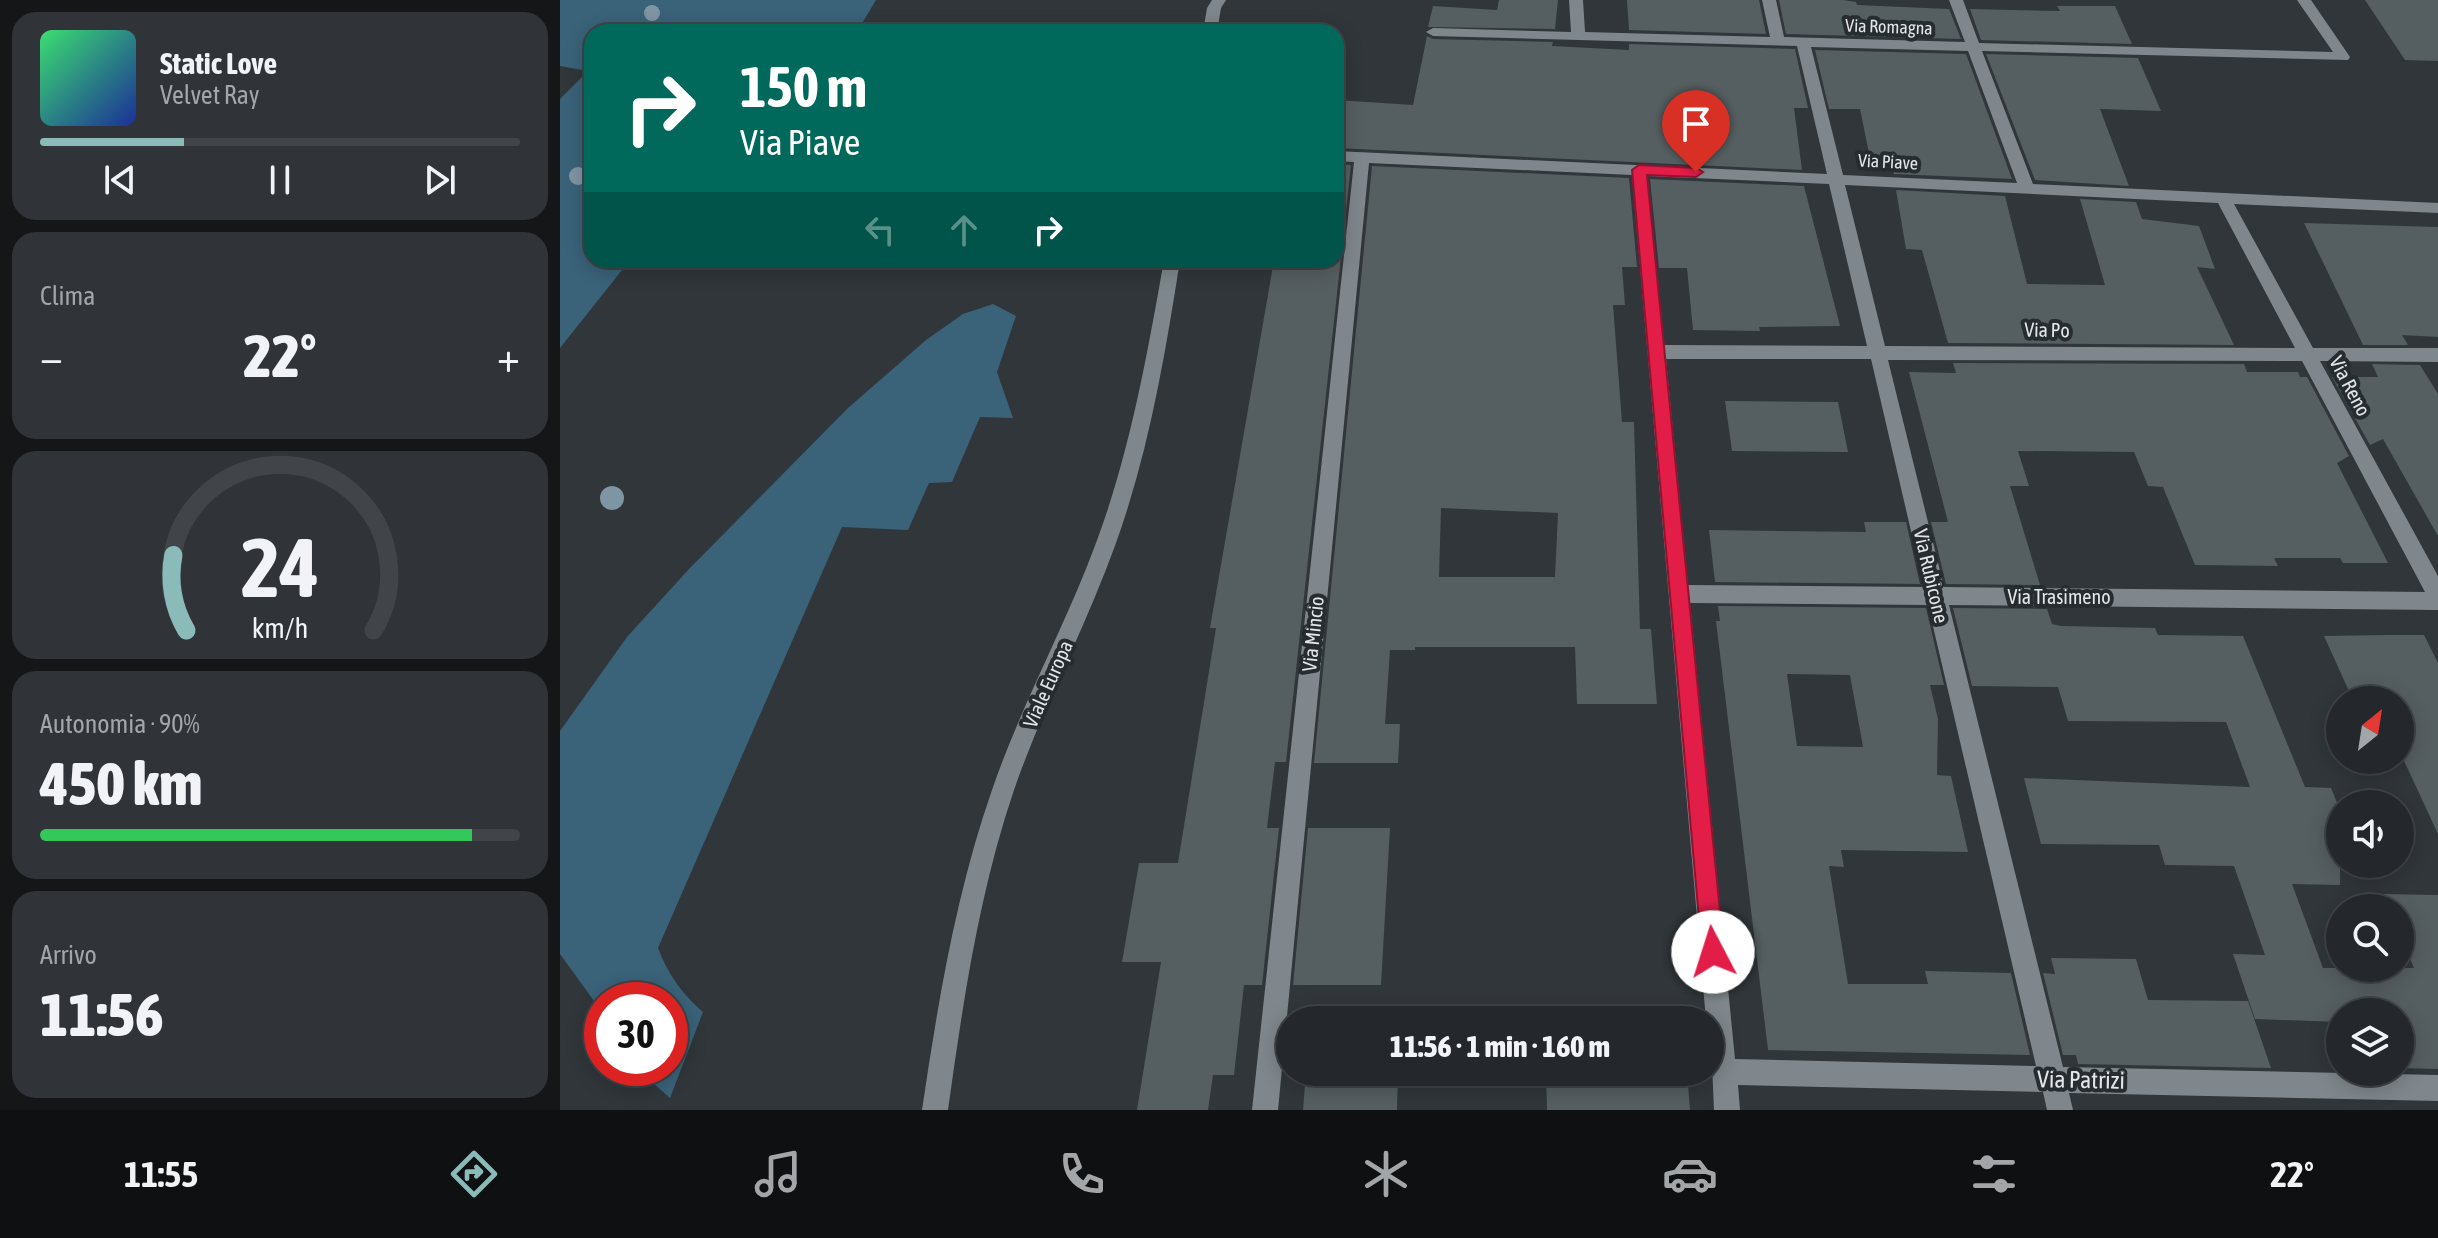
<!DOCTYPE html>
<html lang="it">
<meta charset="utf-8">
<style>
:root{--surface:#24282c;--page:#303438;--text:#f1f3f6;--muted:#a3a6a9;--line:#414448;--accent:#8bbbb9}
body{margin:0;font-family:"Asap Condensed",sans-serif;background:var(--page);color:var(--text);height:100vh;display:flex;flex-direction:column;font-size:30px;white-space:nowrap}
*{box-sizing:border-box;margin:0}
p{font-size:26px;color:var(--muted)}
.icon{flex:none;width:44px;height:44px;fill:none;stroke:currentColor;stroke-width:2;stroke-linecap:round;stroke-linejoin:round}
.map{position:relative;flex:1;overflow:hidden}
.details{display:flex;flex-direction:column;gap:12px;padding:12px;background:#141618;width:560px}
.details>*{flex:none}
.top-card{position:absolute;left:24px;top:24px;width:760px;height:244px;border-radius:24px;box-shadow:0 4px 20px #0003,0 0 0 2px var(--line);background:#00695c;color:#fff;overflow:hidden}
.needle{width:52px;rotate:30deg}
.buttons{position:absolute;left:1766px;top:686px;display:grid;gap:16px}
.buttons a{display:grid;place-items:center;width:88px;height:88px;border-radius:50%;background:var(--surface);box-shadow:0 4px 20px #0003,0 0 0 2px var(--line);font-size:40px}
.speed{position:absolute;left:24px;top:982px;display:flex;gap:16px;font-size:40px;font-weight:700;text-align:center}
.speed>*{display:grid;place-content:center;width:104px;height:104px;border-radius:50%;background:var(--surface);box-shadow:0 4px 20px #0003,0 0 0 2px var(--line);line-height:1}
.speed .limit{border:12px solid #d22;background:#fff;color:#111}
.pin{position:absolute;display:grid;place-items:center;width:68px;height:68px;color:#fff;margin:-82px -34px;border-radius:50% 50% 50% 0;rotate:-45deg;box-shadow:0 0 8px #0007}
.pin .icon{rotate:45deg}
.me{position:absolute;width:88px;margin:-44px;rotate:355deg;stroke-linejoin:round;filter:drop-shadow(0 0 6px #0008)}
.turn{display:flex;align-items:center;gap:28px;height:168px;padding:0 24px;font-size:36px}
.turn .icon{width:104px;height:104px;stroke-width:2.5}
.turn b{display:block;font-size:56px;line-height:68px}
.lanes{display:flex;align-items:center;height:76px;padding:0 24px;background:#0003;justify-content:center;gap:40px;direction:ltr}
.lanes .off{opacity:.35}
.big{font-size:60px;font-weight:800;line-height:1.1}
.details .widget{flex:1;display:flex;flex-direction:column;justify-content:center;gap:12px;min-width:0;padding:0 28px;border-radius:24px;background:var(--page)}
.details .dial{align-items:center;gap:0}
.dial svg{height:208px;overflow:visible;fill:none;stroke:var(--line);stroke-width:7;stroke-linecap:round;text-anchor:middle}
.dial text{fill:var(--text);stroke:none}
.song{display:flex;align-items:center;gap:24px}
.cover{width:96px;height:96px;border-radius:12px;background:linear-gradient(135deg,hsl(140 70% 55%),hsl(230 70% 35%))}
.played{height:8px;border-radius:4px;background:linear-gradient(90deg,var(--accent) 30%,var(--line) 30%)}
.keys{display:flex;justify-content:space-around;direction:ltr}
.heat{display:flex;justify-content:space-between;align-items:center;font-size:44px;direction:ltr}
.charge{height:12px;border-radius:6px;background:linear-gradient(90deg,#34c759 90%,var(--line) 0)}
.trip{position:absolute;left:716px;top:1006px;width:448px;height:80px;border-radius:40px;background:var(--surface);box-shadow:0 4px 20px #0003,0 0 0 2px var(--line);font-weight:800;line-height:80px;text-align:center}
.menu{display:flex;height:128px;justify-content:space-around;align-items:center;background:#0e1012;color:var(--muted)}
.menu .icon{width:56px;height:56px}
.menu .current{color:var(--accent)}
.menu b{font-size:36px;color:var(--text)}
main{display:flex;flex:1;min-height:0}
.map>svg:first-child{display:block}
.green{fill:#3a6279}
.building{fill:#555e60;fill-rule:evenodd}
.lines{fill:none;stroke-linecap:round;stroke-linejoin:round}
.minor{fill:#7f878c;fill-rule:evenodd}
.tree{fill:#7e95a4}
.route{fill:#e11d48;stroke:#92132f;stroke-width:2}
.labels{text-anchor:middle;stroke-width:8;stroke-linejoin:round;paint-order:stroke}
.far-street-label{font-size:18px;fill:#e2e6e8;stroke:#262c30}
.street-label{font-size:20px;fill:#e2e6e8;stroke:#262c30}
.near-street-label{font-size:24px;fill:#e2e6e8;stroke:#262c30}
</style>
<main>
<section class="details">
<div class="widget">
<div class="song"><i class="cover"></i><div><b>Static Love</b><p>Velvet Ray</p></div></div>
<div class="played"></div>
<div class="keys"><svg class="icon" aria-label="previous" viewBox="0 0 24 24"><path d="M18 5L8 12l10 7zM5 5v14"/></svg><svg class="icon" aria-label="pause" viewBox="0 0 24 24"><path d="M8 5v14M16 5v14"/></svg><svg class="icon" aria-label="next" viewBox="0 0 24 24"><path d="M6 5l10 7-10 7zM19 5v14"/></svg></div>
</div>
<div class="widget"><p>Clima</p>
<div class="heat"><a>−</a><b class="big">22°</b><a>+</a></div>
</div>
<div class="widget dial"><svg viewBox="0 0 100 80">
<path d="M14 69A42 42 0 1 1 86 69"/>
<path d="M14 69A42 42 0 0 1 9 40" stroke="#8bbbb9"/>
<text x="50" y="56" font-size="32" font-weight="700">24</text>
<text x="50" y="72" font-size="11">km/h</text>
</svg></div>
<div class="widget"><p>Autonomia · 90%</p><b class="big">450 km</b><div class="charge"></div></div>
<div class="widget"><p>Arrivo</p><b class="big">11:56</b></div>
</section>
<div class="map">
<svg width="1878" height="1110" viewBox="0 0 1878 1110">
<rect width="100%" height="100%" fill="#30363a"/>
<!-- green -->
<g class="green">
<polygon points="0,0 316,0 297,32 32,32 32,260 70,260 0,348 0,99 28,71 0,66"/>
<path d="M433 304 456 316 437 372 453 418 420 417 392 482 369 483 348 530 282 527 98 948C108 974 122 994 143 1012L110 1098 76 1068H110V1000H42V1012L0 954V731L67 637 129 569 288 408 366 340 403 314Z"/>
</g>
<!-- building -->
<g class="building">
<polygon points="939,0 998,0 995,29 868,27 873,6 937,10"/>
<polygon points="1067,0 1199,0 1206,34 1069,30"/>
<polygon points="1219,0 1283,0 1296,2 1297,5 1389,9 1401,39 1226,34"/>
<polygon points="1805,0 1878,0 1878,61 1845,60"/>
<polygon points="1497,6 1555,6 1572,44 1421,40 1410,9 1500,11"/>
<polygon points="867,36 873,39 993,42 992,46 1069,50 1069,44 1235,49 1248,108 1234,108 1242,170 776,148 776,100 853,105"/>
<polygon points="1255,50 1406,54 1452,179 1334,174 1333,169 1312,168 1300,109 1269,109"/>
<polygon points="1426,54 1578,58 1601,111 1540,109 1569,186 1475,180"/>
<polygon points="776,164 791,165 726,762 715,762 707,828 719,828 702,985 684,985 674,1075 653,1075 648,1110 577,1110 601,962 562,962 579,863 618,863 656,628 650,628 714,260 776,260"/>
<path d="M812 166 1069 178 1077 267H1062L1065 305H1053L1062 422H1074L1080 629H1091L1097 704H1017L1015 647H855V650H830L825 724H840L838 763H754ZM881 508 998 513 995 577H879Z"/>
<polygon points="1090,179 1244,186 1280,326 1199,327 1200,331 1133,330 1127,268 1099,268"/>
<polygon points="1336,190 1445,196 1467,284 1545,285 1520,199 1576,202 1582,219 1639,226 1655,269 1637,267 1674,345 1388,343 1362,250 1346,249"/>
<polygon points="1744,223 1878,227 1878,337 1842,335 1848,345 1803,345"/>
<polygon points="1393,363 1684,364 1687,372 1738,372 1740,377 1747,377 1789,456 1777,463 1828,563 1783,563 1780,558 1714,558 1718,566 1635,565 1603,487 1588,486 1574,452 1458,451 1469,486 1450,486 1480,585 1386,584 1371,522 1388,522 1349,372 1396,373"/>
<polygon points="1812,364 1860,365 1878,394 1878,536 1823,439 1810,445 1772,377 1818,377"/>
<polygon points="1165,401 1278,402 1288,452 1172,451"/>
<polygon points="1304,522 1346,522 1360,584 1155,582 1149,530 1306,532"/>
<path d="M1158 606 1366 608 1384 685H1370L1378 719 1377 775 1391 776 1408 852 1281 850 1284 867 1269 866 1288 984H1368L1365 971 1451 973 1470 1055 1208 1050 1156 621H1160ZM1227 674 1290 675 1303 747 1237 746Z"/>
<polygon points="1393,608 1487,609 1492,624 1501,626 1595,628 1598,635 1683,636 1745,787 1771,788 1780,810 1780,885 1732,884 1763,968 1854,968 1840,936 1840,908 1828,908 1823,894 1878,895 1878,1069 1840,1068 1840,1012 1780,1012 1780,1022 1695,1019 1673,954 1705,955 1674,866 1605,865 1599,845 1481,844 1464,778 1690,787 1666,722 1508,721 1498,687 1412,686"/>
<polygon points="1827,635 1864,635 1878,663 1878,834 1840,752 1840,700 1793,700 1764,636"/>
<polygon points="748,828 830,828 821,985 733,985"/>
<polygon points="1491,958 1576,959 1588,1000 1688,1001 1711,1068 1518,1064 1516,1055 1503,1055 1483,973 1495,974"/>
<polygon points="746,1072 838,1072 837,1110 743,1110"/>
<polygon points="986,1072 1127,1072 1130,1110 987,1110"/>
</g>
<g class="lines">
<!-- minor -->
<g class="minor">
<polygon points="652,0 666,0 661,8 657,32 643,32 647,8"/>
<path d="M1009 0H1023L1025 32 1210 37 1202 0H1216L1224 37 1405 42 1389 0H1403L1419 43 1773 52 1737 0H1751L1790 57 1788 60 1422 51 1473 184 1878 203V213L1674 204 1753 348H1878V362L1760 361 1878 576V610L1389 605 1503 1067 1878 1075V1101L1509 1093 1513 1110H1487L1483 1092 1178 1085 1180 1110H1154L1150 1020H1146L1072 175 809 163 718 1110H692L794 162 776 161V151L1267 174 1237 46 873 36 866 32 873 28 1011 32ZM1251 47 1408 51 1457 183 1283 175ZM1087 176 1269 184 1307 346 1104 345ZM1285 185 1658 203 1735 348 1325 346ZM1106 359H1311L1364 587 1128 585ZM1328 360 1742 361 1865 592 1384 587ZM1130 603 1368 605 1476 1066 1175 1059Z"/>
<path d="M604 260H620C605 356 589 451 556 543 526 627 483 706 454 790 419 893 403 1002 388 1110H362C378 1002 396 893 432 790 461 705 505 627 536 543 570 452 587 356 604 260Z"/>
</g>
</g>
<!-- trees -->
<g class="tree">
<circle cx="92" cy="13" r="8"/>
<circle cx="18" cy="176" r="9"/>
<circle cx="52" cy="498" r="12"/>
</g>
<!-- route -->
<polygon class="route" points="1079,165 1136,168 1143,172 1136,177 1087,175 1164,952 1161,960 1153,964 1145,960 1142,952 1072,170"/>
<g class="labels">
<!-- far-street labels -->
<g class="far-street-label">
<text transform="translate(1329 27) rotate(2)" y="6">Via Romagna</text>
<text transform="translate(1328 162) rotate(3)" y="6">Via Piave</text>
</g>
<!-- street labels -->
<g class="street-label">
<text transform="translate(1487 330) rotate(1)" y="7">Via Po</text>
<text transform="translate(1790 386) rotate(62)" y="7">Via Reno</text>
<text transform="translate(1371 576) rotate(77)" y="7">Via Rubicone</text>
<text x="1499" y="604">Via Trasimeno</text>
<text transform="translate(753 634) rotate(-84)" y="7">Via Mincio</text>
<text transform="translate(488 684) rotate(-66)" y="7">Viale Europa</text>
</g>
<!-- near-street labels -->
<g class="near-street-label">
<text transform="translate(1521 1080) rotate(1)" y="8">Via Patrizi</text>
</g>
</g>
</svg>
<div class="buttons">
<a><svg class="needle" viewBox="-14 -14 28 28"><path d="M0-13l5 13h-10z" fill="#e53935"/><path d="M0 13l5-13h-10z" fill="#a3a6a9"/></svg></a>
<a><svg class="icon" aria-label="sound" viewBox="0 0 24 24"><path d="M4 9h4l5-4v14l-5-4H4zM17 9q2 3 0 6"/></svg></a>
<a><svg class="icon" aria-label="search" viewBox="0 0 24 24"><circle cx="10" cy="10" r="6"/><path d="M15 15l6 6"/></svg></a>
<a><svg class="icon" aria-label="layers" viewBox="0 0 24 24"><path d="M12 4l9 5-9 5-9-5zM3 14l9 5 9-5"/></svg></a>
</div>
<div class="speed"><div class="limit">30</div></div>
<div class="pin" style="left:1136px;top:172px;background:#d93025"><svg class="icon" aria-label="arrive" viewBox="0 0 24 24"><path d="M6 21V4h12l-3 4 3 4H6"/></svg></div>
<svg class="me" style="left:1153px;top:952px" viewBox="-20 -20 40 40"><circle r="19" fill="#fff"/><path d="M0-13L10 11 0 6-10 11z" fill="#e11d48"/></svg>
<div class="trip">11:56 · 1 min · 160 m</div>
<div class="top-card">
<div class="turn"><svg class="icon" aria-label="right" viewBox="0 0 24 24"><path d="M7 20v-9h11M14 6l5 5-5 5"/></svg><div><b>150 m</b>Via Piave</div></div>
<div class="lanes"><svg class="icon off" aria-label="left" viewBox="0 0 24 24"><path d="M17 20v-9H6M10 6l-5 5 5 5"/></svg><svg class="icon off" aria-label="ahead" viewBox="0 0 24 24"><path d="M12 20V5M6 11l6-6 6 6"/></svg><svg class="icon" aria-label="right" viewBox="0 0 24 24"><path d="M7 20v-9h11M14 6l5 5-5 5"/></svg></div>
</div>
</div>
</main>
<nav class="menu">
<b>11:55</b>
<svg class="icon current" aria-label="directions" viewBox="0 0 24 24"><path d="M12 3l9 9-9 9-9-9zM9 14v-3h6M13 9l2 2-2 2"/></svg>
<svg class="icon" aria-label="music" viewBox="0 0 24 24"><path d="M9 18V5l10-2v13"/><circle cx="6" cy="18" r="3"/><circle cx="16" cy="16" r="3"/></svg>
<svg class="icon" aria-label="phone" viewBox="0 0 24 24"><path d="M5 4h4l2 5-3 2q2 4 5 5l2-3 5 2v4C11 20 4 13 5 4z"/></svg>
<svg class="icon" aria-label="climate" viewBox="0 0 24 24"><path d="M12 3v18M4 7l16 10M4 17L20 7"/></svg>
<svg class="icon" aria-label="car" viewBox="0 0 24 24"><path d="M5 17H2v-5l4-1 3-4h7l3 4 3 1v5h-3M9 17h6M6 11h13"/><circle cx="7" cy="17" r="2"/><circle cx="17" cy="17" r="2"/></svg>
<svg class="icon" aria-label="filters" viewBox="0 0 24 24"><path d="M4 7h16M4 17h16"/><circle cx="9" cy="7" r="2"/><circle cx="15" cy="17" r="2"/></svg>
<b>22°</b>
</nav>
